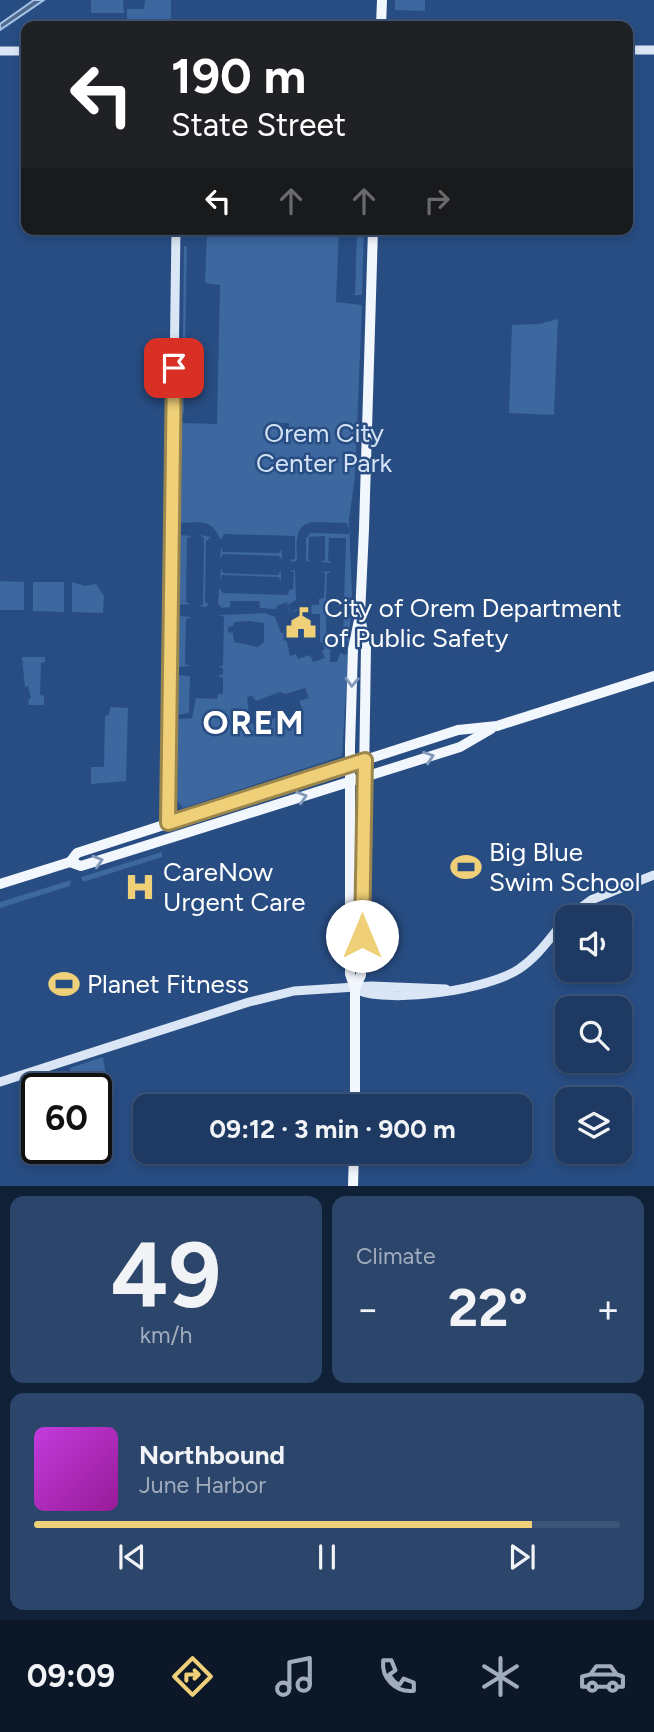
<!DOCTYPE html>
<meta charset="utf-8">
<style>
:root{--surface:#1e3a62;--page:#2b456b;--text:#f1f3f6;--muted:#a1adbe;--line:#3c5477;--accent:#efcf77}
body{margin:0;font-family:Figtree,sans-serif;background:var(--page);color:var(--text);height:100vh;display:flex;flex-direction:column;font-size:26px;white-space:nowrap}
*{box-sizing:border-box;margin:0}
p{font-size:23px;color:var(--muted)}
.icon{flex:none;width:38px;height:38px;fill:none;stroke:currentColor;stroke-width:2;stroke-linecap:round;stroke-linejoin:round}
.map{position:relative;height:1186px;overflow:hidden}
.drawer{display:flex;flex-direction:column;gap:10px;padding:10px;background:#102036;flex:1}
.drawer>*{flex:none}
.top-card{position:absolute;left:21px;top:21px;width:612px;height:214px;border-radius:14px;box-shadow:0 4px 10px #0003,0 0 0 2px var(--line);background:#202124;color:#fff;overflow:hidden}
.tools{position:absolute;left:555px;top:905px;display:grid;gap:14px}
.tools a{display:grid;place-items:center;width:77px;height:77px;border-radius:14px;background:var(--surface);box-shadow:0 4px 10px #0003,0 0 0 2px var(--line);font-size:35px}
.speed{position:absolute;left:21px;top:1073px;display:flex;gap:14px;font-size:35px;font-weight:700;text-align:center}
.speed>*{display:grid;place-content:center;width:91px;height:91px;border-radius:50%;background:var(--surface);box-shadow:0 4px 10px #0003,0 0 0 2px var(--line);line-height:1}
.speed .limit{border:4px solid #111;border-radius:10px;background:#fff;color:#111}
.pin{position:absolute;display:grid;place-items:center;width:60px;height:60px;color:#fff;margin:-30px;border-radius:14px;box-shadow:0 4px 10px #0006}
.me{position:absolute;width:77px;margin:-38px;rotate:0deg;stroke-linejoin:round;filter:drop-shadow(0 0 5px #0008)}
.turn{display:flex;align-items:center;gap:24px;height:147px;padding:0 35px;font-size:32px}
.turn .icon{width:91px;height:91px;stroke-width:2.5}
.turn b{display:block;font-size:49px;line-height:60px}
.lanes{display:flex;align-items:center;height:66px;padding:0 35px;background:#0003;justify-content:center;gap:35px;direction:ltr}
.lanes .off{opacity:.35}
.big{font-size:52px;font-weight:700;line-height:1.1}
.drawer .card{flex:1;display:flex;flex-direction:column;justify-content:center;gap:10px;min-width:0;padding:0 24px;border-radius:14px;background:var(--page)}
.drawer .dial{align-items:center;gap:0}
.dial b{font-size:91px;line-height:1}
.song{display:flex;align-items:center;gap:21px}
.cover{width:84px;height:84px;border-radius:10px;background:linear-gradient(135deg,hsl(290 70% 55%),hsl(300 70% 35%))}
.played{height:7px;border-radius:4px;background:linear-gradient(90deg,var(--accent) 85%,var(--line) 85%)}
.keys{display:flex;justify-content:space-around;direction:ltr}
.heat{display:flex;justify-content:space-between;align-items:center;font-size:38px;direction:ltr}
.drawer .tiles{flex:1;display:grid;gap:10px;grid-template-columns:1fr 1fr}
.card:last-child{grid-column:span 2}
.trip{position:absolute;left:133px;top:1094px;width:399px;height:70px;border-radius:14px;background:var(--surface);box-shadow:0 4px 10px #0003,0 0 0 2px var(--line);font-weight:700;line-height:70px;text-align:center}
.dock{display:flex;height:112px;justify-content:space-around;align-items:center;background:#0c1727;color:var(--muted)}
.dock .icon{width:49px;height:49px}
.dock .selected{color:var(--accent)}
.dock b{font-size:32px;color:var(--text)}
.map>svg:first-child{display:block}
.green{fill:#3c679f;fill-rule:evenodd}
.water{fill:#4e688e;stroke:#a5c2e7;stroke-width:2}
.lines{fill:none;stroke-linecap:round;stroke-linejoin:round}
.secondary{stroke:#dae6f6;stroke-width:9}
.primary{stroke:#f2f6fd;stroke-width:10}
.oneway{stroke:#8399ba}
.route-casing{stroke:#9b874d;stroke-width:18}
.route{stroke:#efcf77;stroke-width:12}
.labels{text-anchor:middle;stroke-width:5;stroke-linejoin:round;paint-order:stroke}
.park-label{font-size:26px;fill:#d4e2f5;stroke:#284d83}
.poi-label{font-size:26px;fill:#fff;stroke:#284d83;text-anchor:start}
.district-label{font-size:33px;font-weight:bold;letter-spacing:2px;fill:#fff;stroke:#284d83}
</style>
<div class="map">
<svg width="654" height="1186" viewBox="0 0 654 1186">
<rect width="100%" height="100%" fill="#284d83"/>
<!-- green -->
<g class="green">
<polygon points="91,0 123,0 124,13 91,13"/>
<polygon points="145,0 171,0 171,26 127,26 127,9 144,9"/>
<polygon points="395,0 425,0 425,11 395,10"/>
<path d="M207 229H223L228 236 238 229H339L336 302 362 305 355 476 349 520 352 594 342 756 183 808 177 801 182 423 217 424 220 285 205 283ZM278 423H289V440H278ZM312 522 347 523 351 534 311 533 306 538V561L313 562 308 560 309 537 325 536V560L320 562 332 563 328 560 329 538H346L343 635 338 639 340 643 348 641 347 655 340 653 337 662H330L331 636 326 634V604L331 603 326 599 327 574 332 571 320 572 325 573 324 598 319 599V605H302L291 613 288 605 296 600 295 570 289 571 294 572 293 589 289 590 288 595 223 593 219 588 218 604 222 608 230 607V601H259L260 608 277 609 276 606 287 602 290 613 306 608 309 614H320V642H322L325 649 322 651 325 658 313 662 310 655 298 659 296 654 290 656 285 633H281L275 617 265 613 219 615 224 617 223 665 218 667 223 668V674L217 676 223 678V694H218L217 699 196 698 192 718 178 719V715L189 713 190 676 178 675V667L191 666 185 664 186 619 192 617 179 616V605L191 604 186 602 187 538 192 536 180 535V523C203 522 211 519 221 540L224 534 295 536V559L289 560 294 562 297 560C297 545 293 526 312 522ZM249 621 264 623V642L258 647 234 642 233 633 228 632V627L233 626 234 622ZM305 688 309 698 299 701 303 710 301 720 283 724 280 715 269 721 268 725 265 722 257 727 251 723 243 725 241 715 249 713 247 697 252 696 256 701 280 692 285 694Z"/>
<polygon points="352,229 364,229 362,295 349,295 355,294 357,231"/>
<polygon points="184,246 187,246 184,412 182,414"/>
<polygon points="558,319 554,415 509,413 512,325 539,324"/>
<polygon points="200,535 211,537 206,541 205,602 209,604 206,607 198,606 203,604 204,538"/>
<polygon points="221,547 223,552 279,553 282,549 282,560 279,556 223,554 220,559"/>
<polygon points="221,568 223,573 278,575 281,570 281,581 278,577 222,575 220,581"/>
<polygon points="0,581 24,582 24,610 0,610"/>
<polygon points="33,582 64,582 64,612 33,611"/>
<polygon points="72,582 85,586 96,584 104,596 103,613 72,612"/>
<polygon points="22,657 45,657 45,662 41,663 40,695 44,696 44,705 29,705 28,700 31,698 28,686 25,687"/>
<polygon points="110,707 128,708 126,781 91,784 91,767 104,767 105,716 109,715"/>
<polygon points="162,852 162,857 83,882 81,877"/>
<polygon points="71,880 70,886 0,908 0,902"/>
<polygon points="103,1057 106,1075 70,1074 70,1068"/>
</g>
<!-- water -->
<polygon class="water" points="34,0 44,0 0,30 0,24"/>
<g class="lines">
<!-- secondary -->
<g class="secondary">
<polyline points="628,50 654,50"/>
<polyline points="0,51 26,51"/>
<polyline points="168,823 176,229"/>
<polyline points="568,917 591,900 654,875"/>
<path d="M357 990C392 1004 487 990 519 969 539 956 551 936 567 918"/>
<polyline points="0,1082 249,1002 294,991 371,986 446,989"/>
</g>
<!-- primary -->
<g class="primary">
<polyline points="381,26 382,0"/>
<polyline points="70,862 81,866 460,747 491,729"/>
<polyline points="0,884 70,862 77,853 458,730 497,726 654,676"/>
<polyline points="355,989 361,975 366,647 361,622"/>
<polyline points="355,1106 355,989 350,974 350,746 353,649 360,615 364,529 373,229"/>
<polyline points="353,1186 354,1152"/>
</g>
</g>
<!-- one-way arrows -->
<defs><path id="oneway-chevron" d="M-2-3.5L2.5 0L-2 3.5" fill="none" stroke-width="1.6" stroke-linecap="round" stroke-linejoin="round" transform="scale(1.75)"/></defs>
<g class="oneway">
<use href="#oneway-chevron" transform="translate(352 682) rotate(92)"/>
<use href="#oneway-chevron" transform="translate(429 757) rotate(-18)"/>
<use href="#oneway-chevron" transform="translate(302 797) rotate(-17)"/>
<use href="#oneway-chevron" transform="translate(98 861) rotate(-17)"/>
</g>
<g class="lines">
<!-- route casing -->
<g class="route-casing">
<polyline id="route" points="174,368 168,823 365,760 362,936"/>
</g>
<!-- route -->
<use href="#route" class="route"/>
</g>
<!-- icons -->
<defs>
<g id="civic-bare" transform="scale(2.415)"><path d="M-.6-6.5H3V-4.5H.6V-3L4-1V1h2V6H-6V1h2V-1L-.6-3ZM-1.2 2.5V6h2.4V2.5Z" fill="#efcf77" stroke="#284d83" stroke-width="2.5" paint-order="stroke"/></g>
<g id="stadium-bare" transform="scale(2.415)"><path d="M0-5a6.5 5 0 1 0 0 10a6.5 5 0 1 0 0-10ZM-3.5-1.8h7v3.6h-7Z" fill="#efcf77" stroke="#284d83" stroke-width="2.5" paint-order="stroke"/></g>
<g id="hospital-bare" transform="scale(2.415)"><path d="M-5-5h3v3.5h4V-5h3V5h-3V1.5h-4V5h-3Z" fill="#efcf77" stroke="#284d83" stroke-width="2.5" paint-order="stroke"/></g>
</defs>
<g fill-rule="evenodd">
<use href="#civic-bare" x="301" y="623"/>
<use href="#stadium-bare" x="466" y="867"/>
<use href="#hospital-bare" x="140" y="887"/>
<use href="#stadium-bare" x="64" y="984"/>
</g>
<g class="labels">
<!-- park labels -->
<g class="park-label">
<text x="324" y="442">Orem City<tspan x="324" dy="30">Center Park</tspan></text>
</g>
<!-- poi labels -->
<g class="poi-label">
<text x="324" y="617">City of Orem Department<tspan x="324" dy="30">of Public Safety</tspan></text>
<text x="489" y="861">Big Blue<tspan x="489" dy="30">Swim School</tspan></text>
<text x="163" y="881">CareNow<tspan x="163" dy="30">Urgent Care</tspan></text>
<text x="87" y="993">Planet Fitness</text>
</g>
<!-- district labels -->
<g class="district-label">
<text x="254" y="734">OREM</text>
</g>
</g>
</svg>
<div class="tools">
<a><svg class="icon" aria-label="sound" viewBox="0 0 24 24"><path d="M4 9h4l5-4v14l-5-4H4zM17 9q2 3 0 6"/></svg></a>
<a><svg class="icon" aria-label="search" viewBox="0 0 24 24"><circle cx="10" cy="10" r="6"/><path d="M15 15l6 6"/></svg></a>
<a><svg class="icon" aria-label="layers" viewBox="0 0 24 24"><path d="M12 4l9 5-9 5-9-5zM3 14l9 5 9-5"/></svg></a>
</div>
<div class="speed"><div class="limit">60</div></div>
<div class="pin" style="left:174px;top:368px;background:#d93025"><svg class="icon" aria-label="arrive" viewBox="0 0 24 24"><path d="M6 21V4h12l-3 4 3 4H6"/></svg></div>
<svg class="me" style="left:362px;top:936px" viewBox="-20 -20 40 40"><circle r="19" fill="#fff"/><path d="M0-13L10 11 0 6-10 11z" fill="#efcf77"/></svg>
<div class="trip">09:12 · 3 min · 900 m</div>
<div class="top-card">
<div class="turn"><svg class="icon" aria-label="left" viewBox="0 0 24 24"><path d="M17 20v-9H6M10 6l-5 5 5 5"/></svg><div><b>190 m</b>State Street</div></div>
<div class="lanes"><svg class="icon" aria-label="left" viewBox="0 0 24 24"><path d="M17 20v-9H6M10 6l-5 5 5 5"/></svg><svg class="icon off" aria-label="ahead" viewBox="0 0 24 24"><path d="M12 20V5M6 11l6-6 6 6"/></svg><svg class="icon off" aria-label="ahead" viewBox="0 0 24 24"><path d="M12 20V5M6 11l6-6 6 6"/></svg><svg class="icon off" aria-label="right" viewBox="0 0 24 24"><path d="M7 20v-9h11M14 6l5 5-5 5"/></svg></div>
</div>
</div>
<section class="drawer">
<div class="tiles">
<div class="card dial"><b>49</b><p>km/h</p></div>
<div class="card"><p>Climate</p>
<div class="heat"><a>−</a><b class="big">22°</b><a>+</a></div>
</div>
<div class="card">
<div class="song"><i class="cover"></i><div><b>Northbound</b><p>June Harbor</p></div></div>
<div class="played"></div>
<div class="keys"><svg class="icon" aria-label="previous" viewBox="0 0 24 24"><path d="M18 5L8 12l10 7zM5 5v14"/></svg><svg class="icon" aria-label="pause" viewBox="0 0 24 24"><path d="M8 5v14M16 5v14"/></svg><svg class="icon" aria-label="next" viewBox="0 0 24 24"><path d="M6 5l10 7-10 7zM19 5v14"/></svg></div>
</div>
</div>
</section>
<nav class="dock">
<b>09:09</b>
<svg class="icon selected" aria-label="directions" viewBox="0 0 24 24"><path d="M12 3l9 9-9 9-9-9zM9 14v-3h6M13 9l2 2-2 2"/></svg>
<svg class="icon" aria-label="music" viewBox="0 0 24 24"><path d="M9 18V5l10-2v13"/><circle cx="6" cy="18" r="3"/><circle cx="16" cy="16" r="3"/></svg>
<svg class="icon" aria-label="phone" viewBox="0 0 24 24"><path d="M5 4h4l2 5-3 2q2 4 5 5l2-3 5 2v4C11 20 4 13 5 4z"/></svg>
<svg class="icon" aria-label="climate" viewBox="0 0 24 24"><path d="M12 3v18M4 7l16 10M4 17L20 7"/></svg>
<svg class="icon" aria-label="car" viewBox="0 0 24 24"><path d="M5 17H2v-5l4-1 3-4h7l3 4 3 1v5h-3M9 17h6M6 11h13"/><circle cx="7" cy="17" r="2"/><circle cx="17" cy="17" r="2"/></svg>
</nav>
